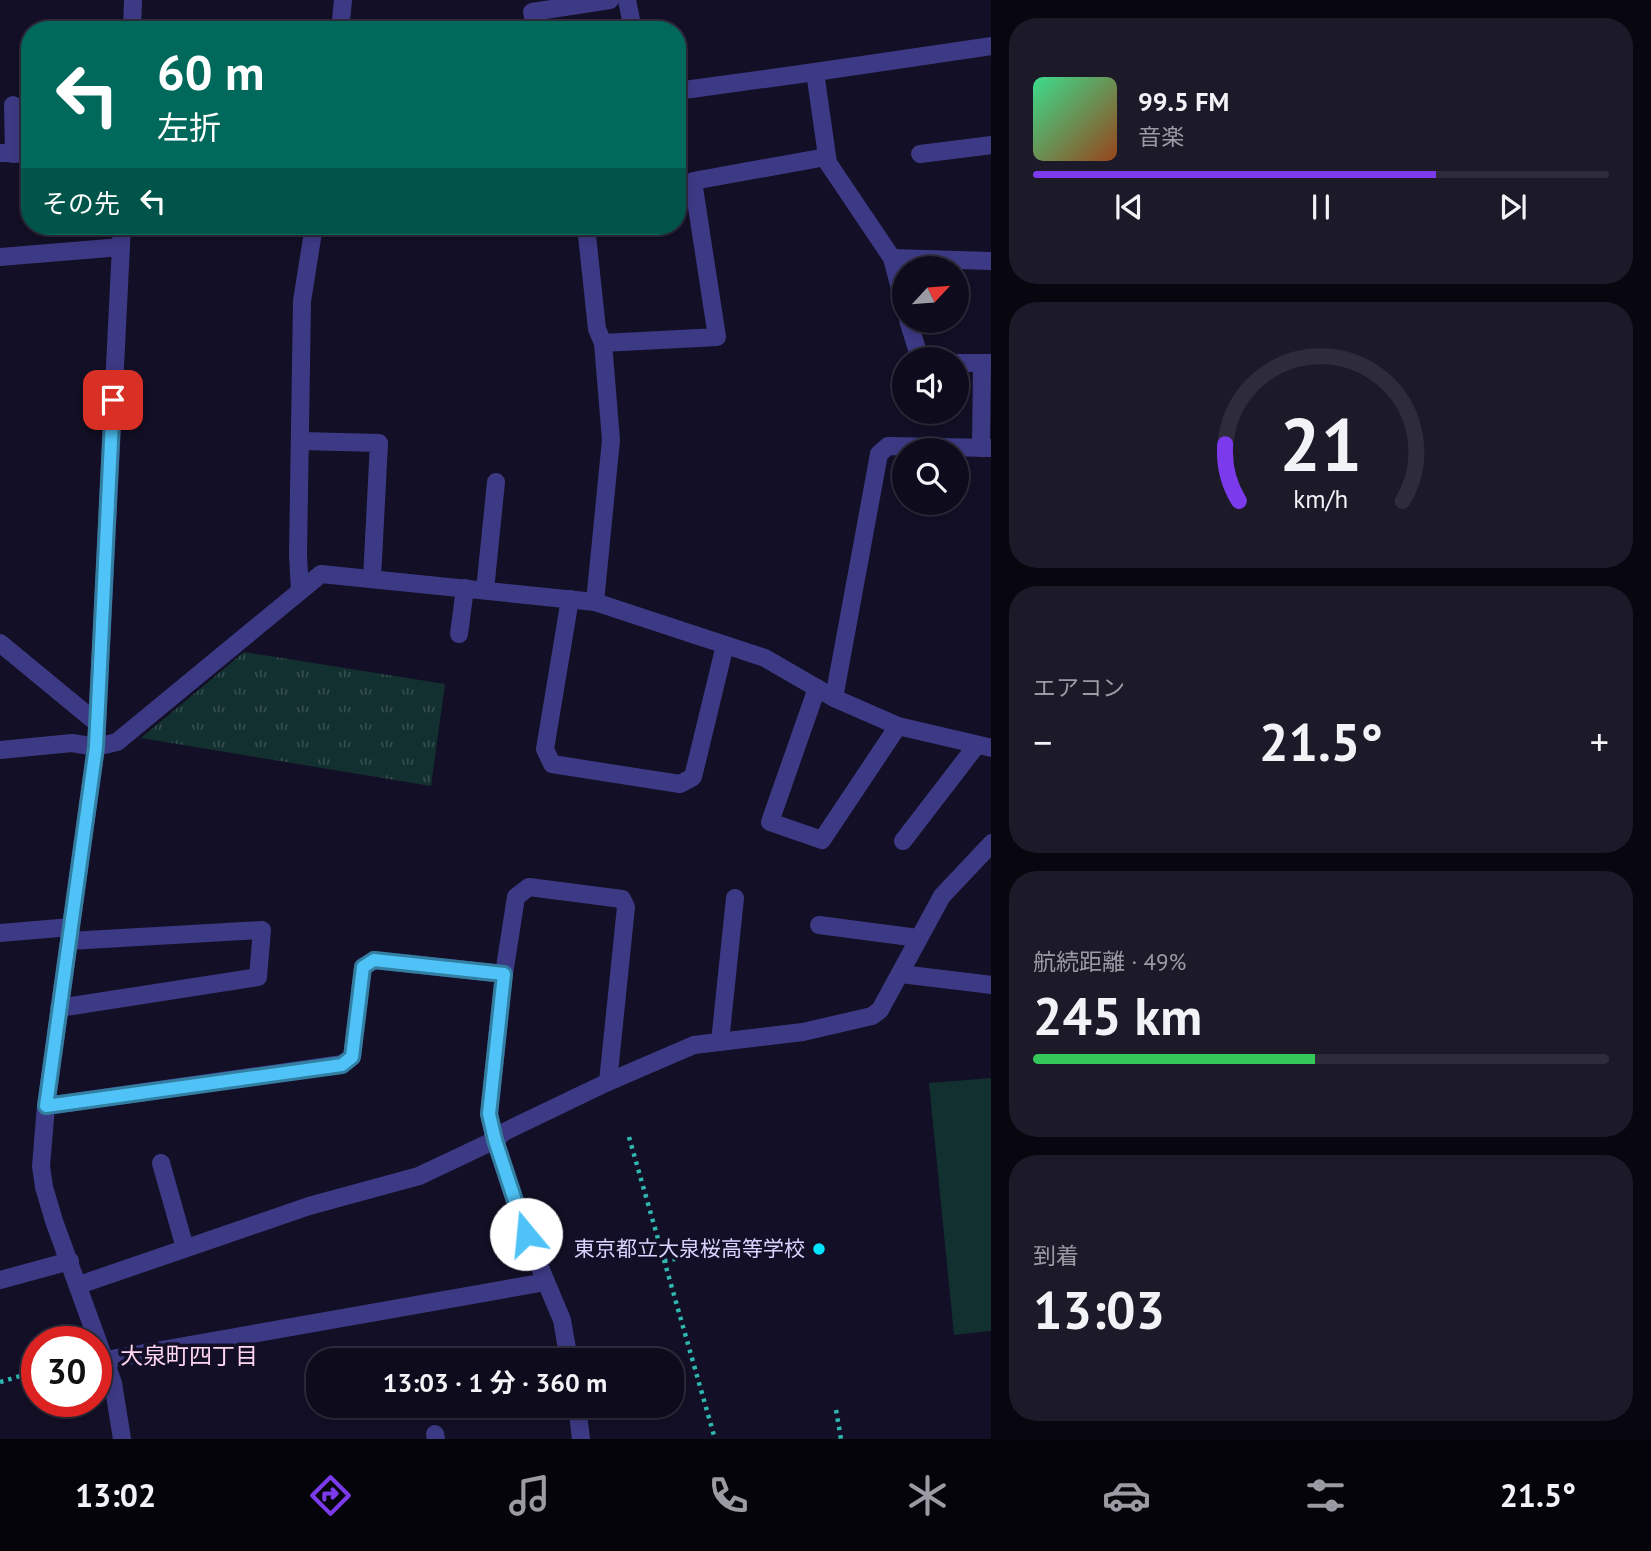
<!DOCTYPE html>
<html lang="ja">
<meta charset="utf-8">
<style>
:root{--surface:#0e0b1c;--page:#1c1929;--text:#f1f3f6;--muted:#9b9ba3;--line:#2e2b3b;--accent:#7c3aed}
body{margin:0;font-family:"PT Sans","Noto Sans JP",sans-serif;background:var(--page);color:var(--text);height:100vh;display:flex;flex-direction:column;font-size:26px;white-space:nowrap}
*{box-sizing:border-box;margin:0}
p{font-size:23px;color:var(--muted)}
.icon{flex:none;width:38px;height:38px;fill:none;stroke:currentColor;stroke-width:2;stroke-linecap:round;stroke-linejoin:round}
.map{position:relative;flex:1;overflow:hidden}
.panel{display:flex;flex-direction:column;gap:18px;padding:18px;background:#08060f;width:660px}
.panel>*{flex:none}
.banner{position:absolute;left:21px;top:21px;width:665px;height:214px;border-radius:28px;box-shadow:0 4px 10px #0003,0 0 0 2px var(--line);background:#00695c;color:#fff;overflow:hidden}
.needle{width:46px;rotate:64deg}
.buttons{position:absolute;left:892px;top:256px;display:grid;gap:14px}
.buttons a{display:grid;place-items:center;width:77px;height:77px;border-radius:50%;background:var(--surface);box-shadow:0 4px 10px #0003,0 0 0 2px var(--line);font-size:35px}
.speed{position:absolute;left:21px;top:1326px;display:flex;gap:14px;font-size:35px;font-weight:700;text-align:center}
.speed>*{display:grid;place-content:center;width:91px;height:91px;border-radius:50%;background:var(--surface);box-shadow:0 4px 10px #0003,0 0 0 2px var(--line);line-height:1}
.speed .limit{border:10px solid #d22;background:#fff;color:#111}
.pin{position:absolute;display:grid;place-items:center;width:60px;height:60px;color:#fff;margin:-30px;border-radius:14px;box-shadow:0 4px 10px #0006}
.me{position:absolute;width:77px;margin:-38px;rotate:343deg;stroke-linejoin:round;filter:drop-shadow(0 0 5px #0008)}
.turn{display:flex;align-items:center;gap:24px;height:147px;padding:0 21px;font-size:32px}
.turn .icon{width:91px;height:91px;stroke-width:2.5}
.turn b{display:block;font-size:49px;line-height:60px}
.then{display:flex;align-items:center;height:66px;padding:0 21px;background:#0003;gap:14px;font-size:26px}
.big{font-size:52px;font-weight:700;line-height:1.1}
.panel .tile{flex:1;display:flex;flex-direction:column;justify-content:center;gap:10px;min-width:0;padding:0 24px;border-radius:28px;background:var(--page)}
.panel .dial{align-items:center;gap:0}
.dial svg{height:182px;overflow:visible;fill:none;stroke:var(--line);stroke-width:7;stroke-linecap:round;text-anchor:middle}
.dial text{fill:var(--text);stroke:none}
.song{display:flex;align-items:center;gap:21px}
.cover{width:84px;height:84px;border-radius:10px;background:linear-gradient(135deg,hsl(150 70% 55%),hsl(20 70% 35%))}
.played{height:7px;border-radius:4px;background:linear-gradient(90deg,var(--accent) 70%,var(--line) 70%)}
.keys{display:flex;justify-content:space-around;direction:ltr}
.heat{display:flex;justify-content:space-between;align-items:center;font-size:38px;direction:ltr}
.charge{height:10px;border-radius:5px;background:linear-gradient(90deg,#34c759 49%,var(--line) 0)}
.trip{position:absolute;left:306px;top:1348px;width:378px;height:70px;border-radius:28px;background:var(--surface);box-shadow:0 4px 10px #0003,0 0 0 2px var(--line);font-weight:700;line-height:70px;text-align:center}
.tab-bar{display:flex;height:112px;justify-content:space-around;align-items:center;background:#06040b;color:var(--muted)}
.tab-bar .icon{width:49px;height:49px}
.tab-bar .current{color:var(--accent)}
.tab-bar b{font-size:32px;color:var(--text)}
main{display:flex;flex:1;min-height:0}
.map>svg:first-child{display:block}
.park{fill:url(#park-tufts)}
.pitch{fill:#12302f}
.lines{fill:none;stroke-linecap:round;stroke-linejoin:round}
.path{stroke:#2fb8b0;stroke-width:4.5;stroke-dasharray:3.5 5;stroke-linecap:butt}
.minor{stroke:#3d3a85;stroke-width:18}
.route-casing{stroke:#337fa1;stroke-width:18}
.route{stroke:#4fc3f7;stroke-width:12}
.poi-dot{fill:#00e5ff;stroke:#130f26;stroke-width:2.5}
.labels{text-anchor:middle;stroke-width:7;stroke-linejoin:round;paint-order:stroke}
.poi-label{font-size:21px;fill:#d9d4ff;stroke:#130f26;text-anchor:end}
.neighbourhood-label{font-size:23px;fill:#ffd6f0;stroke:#130f26}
</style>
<main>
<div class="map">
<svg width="992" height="1439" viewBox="0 0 992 1439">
<defs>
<pattern id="park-tufts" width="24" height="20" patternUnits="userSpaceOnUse" patternTransform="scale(1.75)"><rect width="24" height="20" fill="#12302f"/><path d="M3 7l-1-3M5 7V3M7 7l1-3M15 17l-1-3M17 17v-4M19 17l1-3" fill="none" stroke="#344d4e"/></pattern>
</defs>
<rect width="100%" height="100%" fill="#130f26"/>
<!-- park -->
<polygon class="park" points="244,652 445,684 431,786 141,738"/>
<!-- pitch -->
<polygon class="pitch" points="991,1078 991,1331 954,1335 929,1083"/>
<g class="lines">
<!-- path -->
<g class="path">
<polyline points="629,1137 715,1439"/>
<polyline points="664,1261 692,1256"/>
<polyline points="0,1382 37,1371"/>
<polyline points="836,1410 841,1439"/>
</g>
<!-- minor -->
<g class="minor">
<polyline points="627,0 633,30"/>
<polyline points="132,30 133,0"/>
<polyline points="340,30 343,0"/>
<polyline points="536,30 532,12 610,0"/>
<polyline points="815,72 992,46"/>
<polyline points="677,91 815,72 828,163 892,258 905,308"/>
<polyline points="13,105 14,154"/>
<polyline points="0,153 30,154"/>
<polyline points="920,154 992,145"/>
<polyline points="122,226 96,747 46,1106 41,1166 44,1187 54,1221 113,1383 122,1439"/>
<polyline points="586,226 597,329 603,343 611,440 595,602"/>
<polyline points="0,257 121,247"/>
<polyline points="892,258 992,261"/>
<polyline points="908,320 920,359"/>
<polyline points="603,343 717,337 693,181 826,157"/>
<polyline points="957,363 992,363"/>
<polyline points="301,441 379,443 372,579"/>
<polyline points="981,448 982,363"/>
<polyline points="485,590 496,482"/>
<polyline points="300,591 298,555 302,301 314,226"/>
<polyline points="570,599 545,749 552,764 680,784 693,777 725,645"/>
<polyline points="459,634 465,588"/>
<polyline points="0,643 97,723"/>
<polyline points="817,688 770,822 822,840 898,726"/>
<polyline points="834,698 879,454 888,446 992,448"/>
<polyline points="0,750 72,743 96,747 117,742 321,574 595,602 765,658 834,698 898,726 992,748"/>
<polyline points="903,841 976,746"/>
<polyline points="819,925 918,938"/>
<polyline points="0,933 71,927"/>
<polyline points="901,974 992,985"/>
<polyline points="59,1008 258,977 262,930 69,941"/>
<polyline points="720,1042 735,898"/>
<polyline points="46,1106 342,1064 352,1057 363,967 374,960 504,974"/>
<polyline points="161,1163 185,1248"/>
<polyline points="0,1280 70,1261"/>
<polyline points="79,1285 309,1206 419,1176 495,1140 504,1132 608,1082 694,1045 803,1032 872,1016 880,1010 942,896 992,843"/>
<polyline points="105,1360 546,1282"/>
<polyline points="569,1360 562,1320 526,1234 495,1140 489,1114 504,974 516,897 529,887 622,899 626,907 608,1082"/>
<polyline points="577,1405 581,1439"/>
<polyline points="435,1434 436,1439"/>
</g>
</g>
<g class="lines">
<!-- route casing -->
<g class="route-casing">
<polyline id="route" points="113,400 96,747 46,1106 342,1065 352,1057 363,967 374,960 504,974 489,1114 495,1140 526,1234"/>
</g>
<!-- route -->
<use href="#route" class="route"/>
</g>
<!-- markers -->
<circle class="poi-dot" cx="819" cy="1249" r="7"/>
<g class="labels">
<!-- poi labels -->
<g class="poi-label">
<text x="805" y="1256">東京都立大泉桜高等学校</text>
</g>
<!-- neighbourhood labels -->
<g class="neighbourhood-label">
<text x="189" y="1364">大泉町四丁目</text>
</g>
</g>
</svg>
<div class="buttons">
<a><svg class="needle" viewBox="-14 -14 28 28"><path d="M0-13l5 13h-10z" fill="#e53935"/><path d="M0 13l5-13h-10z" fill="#9b9ba3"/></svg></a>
<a><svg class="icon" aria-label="sound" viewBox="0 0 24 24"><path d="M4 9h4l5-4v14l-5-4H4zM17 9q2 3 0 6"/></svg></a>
<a><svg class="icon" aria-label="search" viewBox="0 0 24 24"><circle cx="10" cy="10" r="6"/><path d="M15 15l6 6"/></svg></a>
</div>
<div class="speed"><div class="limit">30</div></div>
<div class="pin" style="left:113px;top:400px;background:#d93025"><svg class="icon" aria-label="arrive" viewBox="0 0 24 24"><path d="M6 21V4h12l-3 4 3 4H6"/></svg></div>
<svg class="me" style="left:526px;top:1234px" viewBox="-20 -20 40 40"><circle r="19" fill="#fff"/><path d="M0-13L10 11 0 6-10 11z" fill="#4fc3f7"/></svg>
<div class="trip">13:03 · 1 分 · 360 m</div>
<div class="banner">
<div class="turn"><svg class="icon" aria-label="left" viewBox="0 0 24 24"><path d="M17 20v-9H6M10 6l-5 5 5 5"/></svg><div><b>60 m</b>左折</div></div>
<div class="then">その先<svg class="icon" aria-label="left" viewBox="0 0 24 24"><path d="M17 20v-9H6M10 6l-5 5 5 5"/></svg></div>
</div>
</div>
<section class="panel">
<div class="tile">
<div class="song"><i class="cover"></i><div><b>99.5 FM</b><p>音楽</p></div></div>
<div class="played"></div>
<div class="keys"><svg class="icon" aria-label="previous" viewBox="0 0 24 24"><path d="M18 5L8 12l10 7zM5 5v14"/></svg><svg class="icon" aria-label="pause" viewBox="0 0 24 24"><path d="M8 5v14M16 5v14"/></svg><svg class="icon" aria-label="next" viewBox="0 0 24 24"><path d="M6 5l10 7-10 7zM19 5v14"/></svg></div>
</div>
<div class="tile dial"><svg viewBox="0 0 100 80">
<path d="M14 69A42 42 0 1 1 86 69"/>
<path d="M14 69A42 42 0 0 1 8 44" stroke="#7c3aed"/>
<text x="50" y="56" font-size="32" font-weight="700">21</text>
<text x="50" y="72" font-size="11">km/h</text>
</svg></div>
<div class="tile"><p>エアコン</p>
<div class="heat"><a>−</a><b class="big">21.5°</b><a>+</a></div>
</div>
<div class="tile"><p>航続距離 · 49%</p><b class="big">245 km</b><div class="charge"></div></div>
<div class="tile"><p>到着</p><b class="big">13:03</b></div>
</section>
</main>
<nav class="tab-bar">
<b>13:02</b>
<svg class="icon current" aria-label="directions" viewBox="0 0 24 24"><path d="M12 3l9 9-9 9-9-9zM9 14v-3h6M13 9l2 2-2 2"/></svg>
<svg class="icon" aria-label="music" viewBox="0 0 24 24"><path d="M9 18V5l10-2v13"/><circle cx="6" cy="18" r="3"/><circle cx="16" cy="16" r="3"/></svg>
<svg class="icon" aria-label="phone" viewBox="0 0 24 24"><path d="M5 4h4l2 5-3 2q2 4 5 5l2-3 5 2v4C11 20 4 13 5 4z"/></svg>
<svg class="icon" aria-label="climate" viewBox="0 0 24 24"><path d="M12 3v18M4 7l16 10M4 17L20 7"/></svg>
<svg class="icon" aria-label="car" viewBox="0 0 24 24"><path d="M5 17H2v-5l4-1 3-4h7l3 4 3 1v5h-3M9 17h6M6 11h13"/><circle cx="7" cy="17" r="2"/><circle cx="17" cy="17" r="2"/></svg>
<svg class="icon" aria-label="filters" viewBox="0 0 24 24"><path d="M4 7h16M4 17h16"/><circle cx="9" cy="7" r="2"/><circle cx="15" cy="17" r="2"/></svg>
<b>21.5°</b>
</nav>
